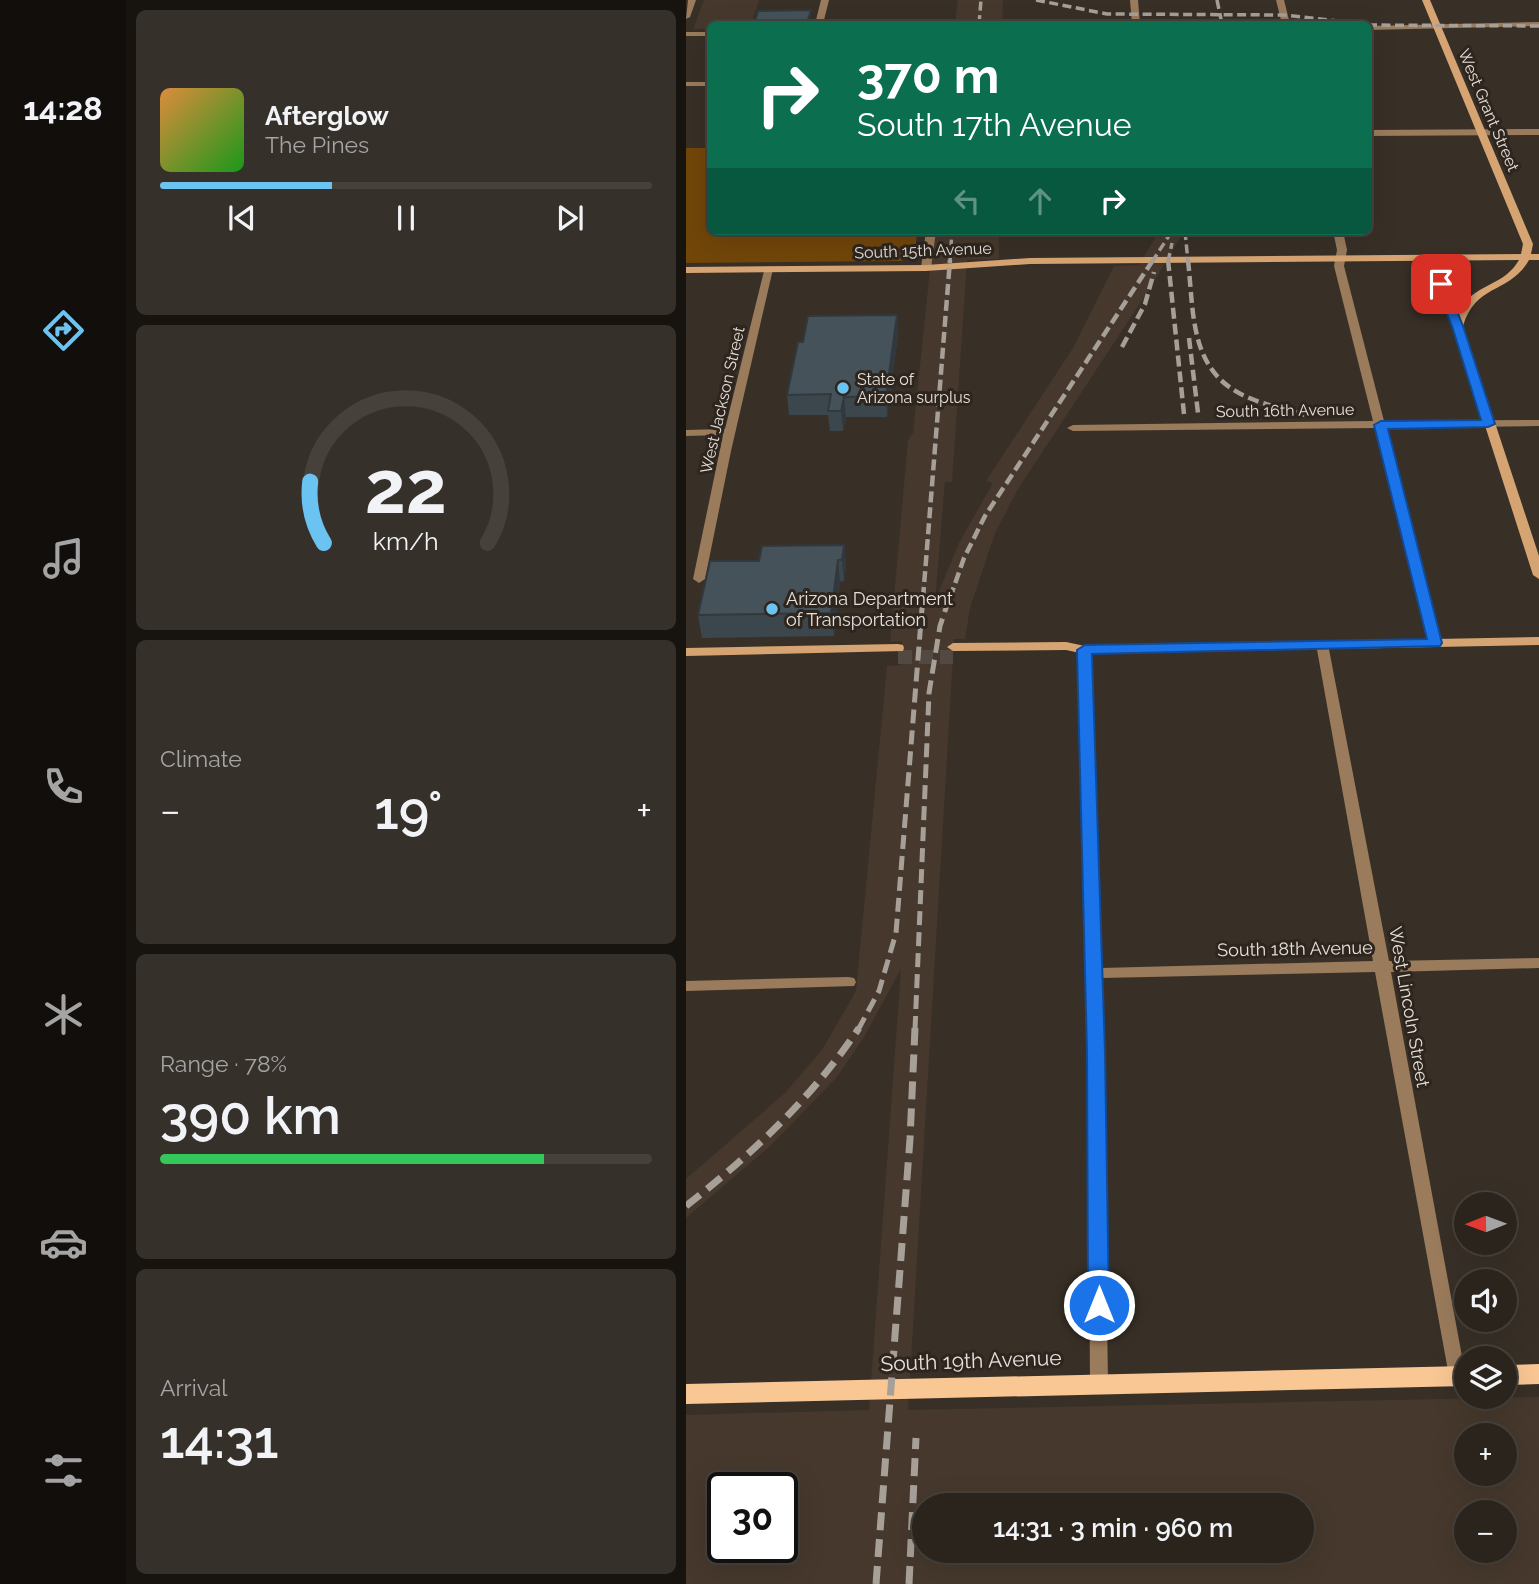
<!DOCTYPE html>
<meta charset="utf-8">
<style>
:root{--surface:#2a241d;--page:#36302a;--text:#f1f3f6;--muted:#a5a4a4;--line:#46413b;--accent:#6bc3f2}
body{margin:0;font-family:Raleway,sans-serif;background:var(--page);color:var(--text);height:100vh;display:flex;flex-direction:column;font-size:26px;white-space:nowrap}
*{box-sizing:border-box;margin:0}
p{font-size:23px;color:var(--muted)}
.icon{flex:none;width:38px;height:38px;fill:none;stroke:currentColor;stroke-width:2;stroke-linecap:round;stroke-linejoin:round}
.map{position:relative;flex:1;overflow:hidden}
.details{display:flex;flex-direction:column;gap:10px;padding:10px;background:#171410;width:560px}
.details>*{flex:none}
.banner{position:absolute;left:21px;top:21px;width:665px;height:214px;border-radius:10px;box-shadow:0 7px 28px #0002,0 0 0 2px var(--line);background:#0b6e4f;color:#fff;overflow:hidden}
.needle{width:46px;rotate:269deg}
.tools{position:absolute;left:768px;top:1192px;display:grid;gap:14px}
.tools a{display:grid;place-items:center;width:63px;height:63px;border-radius:50%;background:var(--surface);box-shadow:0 7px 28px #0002,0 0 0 2px var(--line);font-size:35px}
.speed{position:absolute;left:21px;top:1472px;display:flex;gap:14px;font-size:35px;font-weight:700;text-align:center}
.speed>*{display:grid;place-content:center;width:91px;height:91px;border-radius:50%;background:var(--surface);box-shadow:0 7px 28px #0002,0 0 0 2px var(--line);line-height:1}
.speed .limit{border:4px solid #111;border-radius:10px;background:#fff;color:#111}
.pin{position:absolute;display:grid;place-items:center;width:60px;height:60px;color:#fff;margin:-30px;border-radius:14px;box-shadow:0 4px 10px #0006}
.me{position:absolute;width:77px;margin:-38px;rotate:0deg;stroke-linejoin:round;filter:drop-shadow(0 0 5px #0008)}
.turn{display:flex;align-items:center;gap:24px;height:147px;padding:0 35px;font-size:32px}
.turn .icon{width:91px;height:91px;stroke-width:2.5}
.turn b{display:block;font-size:49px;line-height:60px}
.lanes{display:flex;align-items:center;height:66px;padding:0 35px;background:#0003;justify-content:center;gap:35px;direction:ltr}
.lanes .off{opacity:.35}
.big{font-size:52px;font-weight:600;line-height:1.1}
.details .widget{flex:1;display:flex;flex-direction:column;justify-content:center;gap:10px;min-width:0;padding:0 24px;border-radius:10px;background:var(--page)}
.details .dial{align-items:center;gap:0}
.dial svg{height:182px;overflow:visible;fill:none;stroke:var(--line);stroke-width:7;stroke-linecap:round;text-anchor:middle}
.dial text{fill:var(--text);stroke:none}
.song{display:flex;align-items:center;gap:21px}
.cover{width:84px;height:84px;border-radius:10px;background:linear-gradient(135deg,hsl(30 70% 55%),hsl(120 70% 35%))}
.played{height:7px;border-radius:4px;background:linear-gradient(90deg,var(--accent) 35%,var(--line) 35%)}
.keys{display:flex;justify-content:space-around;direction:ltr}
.heat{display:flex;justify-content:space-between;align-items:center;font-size:38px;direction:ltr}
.charge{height:10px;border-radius:5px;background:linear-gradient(90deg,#34c759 78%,var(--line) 0)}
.trip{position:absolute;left:226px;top:1493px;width:402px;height:70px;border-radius:35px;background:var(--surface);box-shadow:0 7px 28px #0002,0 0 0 2px var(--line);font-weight:600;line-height:70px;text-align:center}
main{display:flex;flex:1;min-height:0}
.tab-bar{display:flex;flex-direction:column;width:126px;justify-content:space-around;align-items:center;background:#110e0c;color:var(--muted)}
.tab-bar .icon{width:49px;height:49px}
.tab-bar .current{color:var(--accent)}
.tab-bar b{font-size:32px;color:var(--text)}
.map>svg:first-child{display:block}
.built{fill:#46382c;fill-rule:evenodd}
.green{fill:#724609}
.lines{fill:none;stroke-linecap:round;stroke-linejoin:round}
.secondary-tunnel{stroke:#524a42;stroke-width:14;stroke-dasharray:14 7;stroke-linecap:butt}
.minor{fill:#9a7b5c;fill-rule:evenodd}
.secondary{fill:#d5a472;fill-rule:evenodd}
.primary{fill:#f9c794;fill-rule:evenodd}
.rail-far3{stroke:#a6a099;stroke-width:3.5;stroke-dasharray:9 4.5;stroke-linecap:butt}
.rail-far2{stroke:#a6a099;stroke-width:4.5;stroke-dasharray:11 5;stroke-linecap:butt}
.rail-far1{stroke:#a6a099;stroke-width:5;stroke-dasharray:14 7;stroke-linecap:butt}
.rail{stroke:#a6a099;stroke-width:7;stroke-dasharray:18 9;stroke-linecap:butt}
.wall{fill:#3c474d}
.shaded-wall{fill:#31393e}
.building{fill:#465259;stroke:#31393e;stroke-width:2}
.route{fill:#1a73e8;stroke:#114b97;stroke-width:2}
.poi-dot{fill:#6bc3f2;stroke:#2e261e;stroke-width:2.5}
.labels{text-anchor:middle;stroke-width:6;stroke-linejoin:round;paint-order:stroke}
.far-street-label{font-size:16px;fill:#e5e0da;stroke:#2e261e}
.far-poi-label{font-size:16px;fill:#e5e0da;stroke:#2e261e;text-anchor:start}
.poi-label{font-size:18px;fill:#e5e0da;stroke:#2e261e;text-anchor:start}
.street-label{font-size:18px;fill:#e5e0da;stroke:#2e261e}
.near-street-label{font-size:21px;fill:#e5e0da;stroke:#2e261e}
</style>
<main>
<nav class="tab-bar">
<b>14:28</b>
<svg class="icon current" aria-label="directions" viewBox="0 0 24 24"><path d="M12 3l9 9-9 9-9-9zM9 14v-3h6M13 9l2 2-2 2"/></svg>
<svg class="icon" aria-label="music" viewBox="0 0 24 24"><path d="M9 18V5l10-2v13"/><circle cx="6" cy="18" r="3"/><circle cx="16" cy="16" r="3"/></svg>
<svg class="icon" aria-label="phone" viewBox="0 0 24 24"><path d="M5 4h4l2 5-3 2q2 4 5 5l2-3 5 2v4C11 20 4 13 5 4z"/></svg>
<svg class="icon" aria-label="climate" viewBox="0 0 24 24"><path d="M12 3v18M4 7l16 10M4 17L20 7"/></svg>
<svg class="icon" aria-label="car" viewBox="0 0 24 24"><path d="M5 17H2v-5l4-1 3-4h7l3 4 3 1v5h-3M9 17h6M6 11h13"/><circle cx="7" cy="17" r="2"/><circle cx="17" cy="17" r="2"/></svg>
<svg class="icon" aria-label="filters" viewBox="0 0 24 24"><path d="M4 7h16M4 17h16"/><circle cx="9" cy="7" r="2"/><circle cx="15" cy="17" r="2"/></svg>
</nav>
<section class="details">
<div class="widget">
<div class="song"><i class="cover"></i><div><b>Afterglow</b><p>The Pines</p></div></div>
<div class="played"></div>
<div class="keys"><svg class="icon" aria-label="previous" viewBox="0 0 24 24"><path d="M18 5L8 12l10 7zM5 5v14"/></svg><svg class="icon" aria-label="pause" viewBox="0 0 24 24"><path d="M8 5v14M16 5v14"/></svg><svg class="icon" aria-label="next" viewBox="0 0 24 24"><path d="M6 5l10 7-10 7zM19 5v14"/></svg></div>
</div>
<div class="widget dial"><svg viewBox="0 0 100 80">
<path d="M14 69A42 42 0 1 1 86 69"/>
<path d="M14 69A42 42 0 0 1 8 42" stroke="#6bc3f2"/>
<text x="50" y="56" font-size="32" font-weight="700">22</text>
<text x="50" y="72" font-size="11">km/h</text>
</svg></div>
<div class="widget"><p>Climate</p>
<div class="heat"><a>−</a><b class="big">19°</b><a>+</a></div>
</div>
<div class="widget"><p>Range · 78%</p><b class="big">390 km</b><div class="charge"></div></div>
<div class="widget"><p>Arrival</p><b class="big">14:31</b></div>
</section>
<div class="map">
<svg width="853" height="1584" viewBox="0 0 853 1584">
<rect width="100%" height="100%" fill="#383027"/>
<!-- built -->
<g class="built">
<polygon points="18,0 73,0 65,24 24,24 24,29 7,29"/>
<polygon points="272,0 317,0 316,24 269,24"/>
<path d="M248 231H313V259L281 260 266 482H259L249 601 273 543 307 483 300 481 387 348 428 266 453 265 473 231H498L466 285 332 489 309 533 284 608 279 639H268L222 1410 853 1397V1584H0V1415L183 1410 215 969 178 1037 151 1077 83 1147 0 1218V1179L99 1093 136 1050 170 991 201 666 215 665 216 641 204 642 222 440 227 433ZM780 1435H819V1474H780ZM37 1488H96V1547H37ZM238 1505H616V1550H238ZM780 1512H819V1550H780Z"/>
</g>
<!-- green -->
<polygon class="green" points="0,148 24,148 24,231 231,231 229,255 215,261 0,263"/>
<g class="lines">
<!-- secondary-tunnel -->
<polyline class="secondary-tunnel" points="212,657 267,657"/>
<!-- minor -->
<g class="minor">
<polygon points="2,0 10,0 4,17 0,19"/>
<polygon points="135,0 143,0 137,24 129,24"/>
<polygon points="444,0 452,0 454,24 446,24"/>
<polygon points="590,0 598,0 604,24 596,24"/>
<polygon points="853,22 853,26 682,30 682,26"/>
<rect x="0" y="32" width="24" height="4"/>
<rect x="0" y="82" width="24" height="4"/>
<polygon points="853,129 853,135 682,136 682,130"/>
<polygon points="240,231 250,231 245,268 240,271 235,268"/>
<polygon points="647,231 657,231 661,250 658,266 698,421 853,420 853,426 700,428 755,643 754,646 749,647 743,643 689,428 387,431 381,428 387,425 687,421 648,266 651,250"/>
<polygon points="746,255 751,258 777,326 776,328 767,326 741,258"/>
<polygon points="79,267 87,269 45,451 19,579 13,583 7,579 37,435 0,436 0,430 39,429"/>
<polygon points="636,640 642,644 703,961 853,958 853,968 705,972 780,1378 779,1381 772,1384 765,1381 763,1376 689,972 416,978 422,1383 420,1389 413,1391 406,1389 404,1383 402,1053 393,650 399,646 405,650 415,968 687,961 630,644"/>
<polygon points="162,977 168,978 170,982 168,986 0,991 0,981"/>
</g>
<!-- secondary -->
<g class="secondary">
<path d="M736 0H744L847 244 845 254H853V260H843C824 294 790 283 777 326L853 556V579L847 575 767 326C782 279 814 292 833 260L344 264 240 271 0 273V267L240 265 344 258 835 254 837 244Z"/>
<polygon points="853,637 853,645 399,654 380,650 267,651 261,647 267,643 380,642 399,646"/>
<polygon points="212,644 217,645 218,648 217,651 0,656 0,648"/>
</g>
<!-- primary -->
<g class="primary">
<polygon points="853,1364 853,1384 819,1385 819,1365"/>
<polygon points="780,1366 780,1386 0,1404 0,1384"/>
</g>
<!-- rail-far3 -->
<g class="rail-far3">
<polyline points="350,0 421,14 598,15 680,24"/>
<polyline points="531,0 536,24"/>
<polyline points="293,24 295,0"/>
<polyline points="682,25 853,26"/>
<polyline points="499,231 502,262"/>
<polyline points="264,262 266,231"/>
<polyline points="466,262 486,231"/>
<polyline points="482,262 486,243"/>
</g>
<!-- rail-far2 -->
<g class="rail-far2">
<polyline points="482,260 498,414"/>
<path d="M502 260C508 314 503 372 561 397 579 405 600 409 619 415"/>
<polyline points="503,338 512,413"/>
<polyline points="436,347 459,304 468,272"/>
<polyline points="237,598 264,260"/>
<polyline points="264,598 278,558 299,516 467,260"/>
</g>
<!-- rail-far1 -->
<g class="rail-far1">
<polyline points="172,1030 193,991 210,933 237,596"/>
<polyline points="229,1030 243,693 254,626 264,596"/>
</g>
<!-- rail -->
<g class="rail">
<path d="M0 1206C66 1154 126 1098 173 1028"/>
<polyline points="190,1584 224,1139 229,1028"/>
<polyline points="223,1584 230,1438"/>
</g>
</g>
<!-- wall -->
<g class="wall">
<polygon points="72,11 125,14 122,24 69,24"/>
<polygon points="211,315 212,335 201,417 160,417 157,431 144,431 142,415 103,415 101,395 117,342"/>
<polygon points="158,545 160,567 158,581 154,582 148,636 16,638 12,615 73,561"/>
</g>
<!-- shaded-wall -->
<g class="shaded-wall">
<polygon points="211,315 212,335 201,417 200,396"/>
<polygon points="158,397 160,417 157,431 155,411"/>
<polygon points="158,545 160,567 158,581 156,560"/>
<polygon points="152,560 154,582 148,636 145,613"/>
</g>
<!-- building -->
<g class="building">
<polygon points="125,10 121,23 68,24 72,11"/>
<polygon points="211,315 200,396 158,397 155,411 142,411 145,394 101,395 112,342 117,342 122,316"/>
<polygon points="158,545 156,560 152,560 145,613 12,615 24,561 73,561 76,546"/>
</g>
<!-- route -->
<polygon class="route" points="755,281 760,284 777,326 809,424 802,427 702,429 756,643 754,646 406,654 419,1053 423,1305 420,1311 413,1313 406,1311 402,1305 401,1053 391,650 399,645 741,639 688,425 695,421 795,420 766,326 749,284"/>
<!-- markers -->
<g class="poi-dot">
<circle cx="157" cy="388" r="7"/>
<circle cx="86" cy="609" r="7"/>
</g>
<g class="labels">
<!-- far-street labels -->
<g class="far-street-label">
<text transform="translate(803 110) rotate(67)" y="6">West Grant Street</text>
<text transform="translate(237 250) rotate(-2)" y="6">South 15th Avenue</text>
<text transform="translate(36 400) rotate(-77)" y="6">West Jackson Street</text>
<text transform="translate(599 410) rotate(-1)" y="6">South 16th Avenue</text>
</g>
<!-- far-poi labels -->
<g class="far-poi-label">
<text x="171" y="385">State of<tspan x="171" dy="18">Arizona surplus</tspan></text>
</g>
<!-- poi labels -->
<g class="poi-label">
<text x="100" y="605">Arizona Department<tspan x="100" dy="21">of Transportation</tspan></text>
</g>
<!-- street labels -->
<g class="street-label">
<text transform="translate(609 949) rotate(-1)" y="6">South 18th Avenue</text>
<text transform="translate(723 1007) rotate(80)" y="6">West Lincoln Street</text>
</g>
<!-- near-street labels -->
<g class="near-street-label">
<text transform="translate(285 1361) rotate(-2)" y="7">South 19th Avenue</text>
</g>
</g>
</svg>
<div class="tools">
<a><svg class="needle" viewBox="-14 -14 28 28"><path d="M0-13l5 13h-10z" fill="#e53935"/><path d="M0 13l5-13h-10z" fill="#a5a4a4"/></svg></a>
<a><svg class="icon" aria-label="sound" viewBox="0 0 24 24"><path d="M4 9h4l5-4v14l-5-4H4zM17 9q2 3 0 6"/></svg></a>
<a><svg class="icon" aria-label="layers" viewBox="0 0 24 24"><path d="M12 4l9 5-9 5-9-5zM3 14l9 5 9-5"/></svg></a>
<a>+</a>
<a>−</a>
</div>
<div class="speed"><div class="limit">30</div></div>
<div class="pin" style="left:755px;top:284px;background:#d93025"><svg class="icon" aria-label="arrive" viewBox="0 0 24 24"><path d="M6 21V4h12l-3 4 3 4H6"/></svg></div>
<svg class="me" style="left:413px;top:1305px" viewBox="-20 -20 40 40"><circle r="17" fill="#1a73e8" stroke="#fff" stroke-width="3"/><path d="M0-11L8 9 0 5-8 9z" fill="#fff"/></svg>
<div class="trip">14:31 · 3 min · 960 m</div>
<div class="banner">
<div class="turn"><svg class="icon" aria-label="right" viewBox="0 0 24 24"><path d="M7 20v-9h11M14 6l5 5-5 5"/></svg><div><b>370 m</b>South 17th Avenue</div></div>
<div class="lanes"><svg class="icon off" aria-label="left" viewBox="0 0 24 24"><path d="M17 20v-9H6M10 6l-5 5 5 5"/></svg><svg class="icon off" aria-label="ahead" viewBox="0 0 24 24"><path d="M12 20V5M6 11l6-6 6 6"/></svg><svg class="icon" aria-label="right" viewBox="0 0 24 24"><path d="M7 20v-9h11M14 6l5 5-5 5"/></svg></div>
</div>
</div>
</main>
